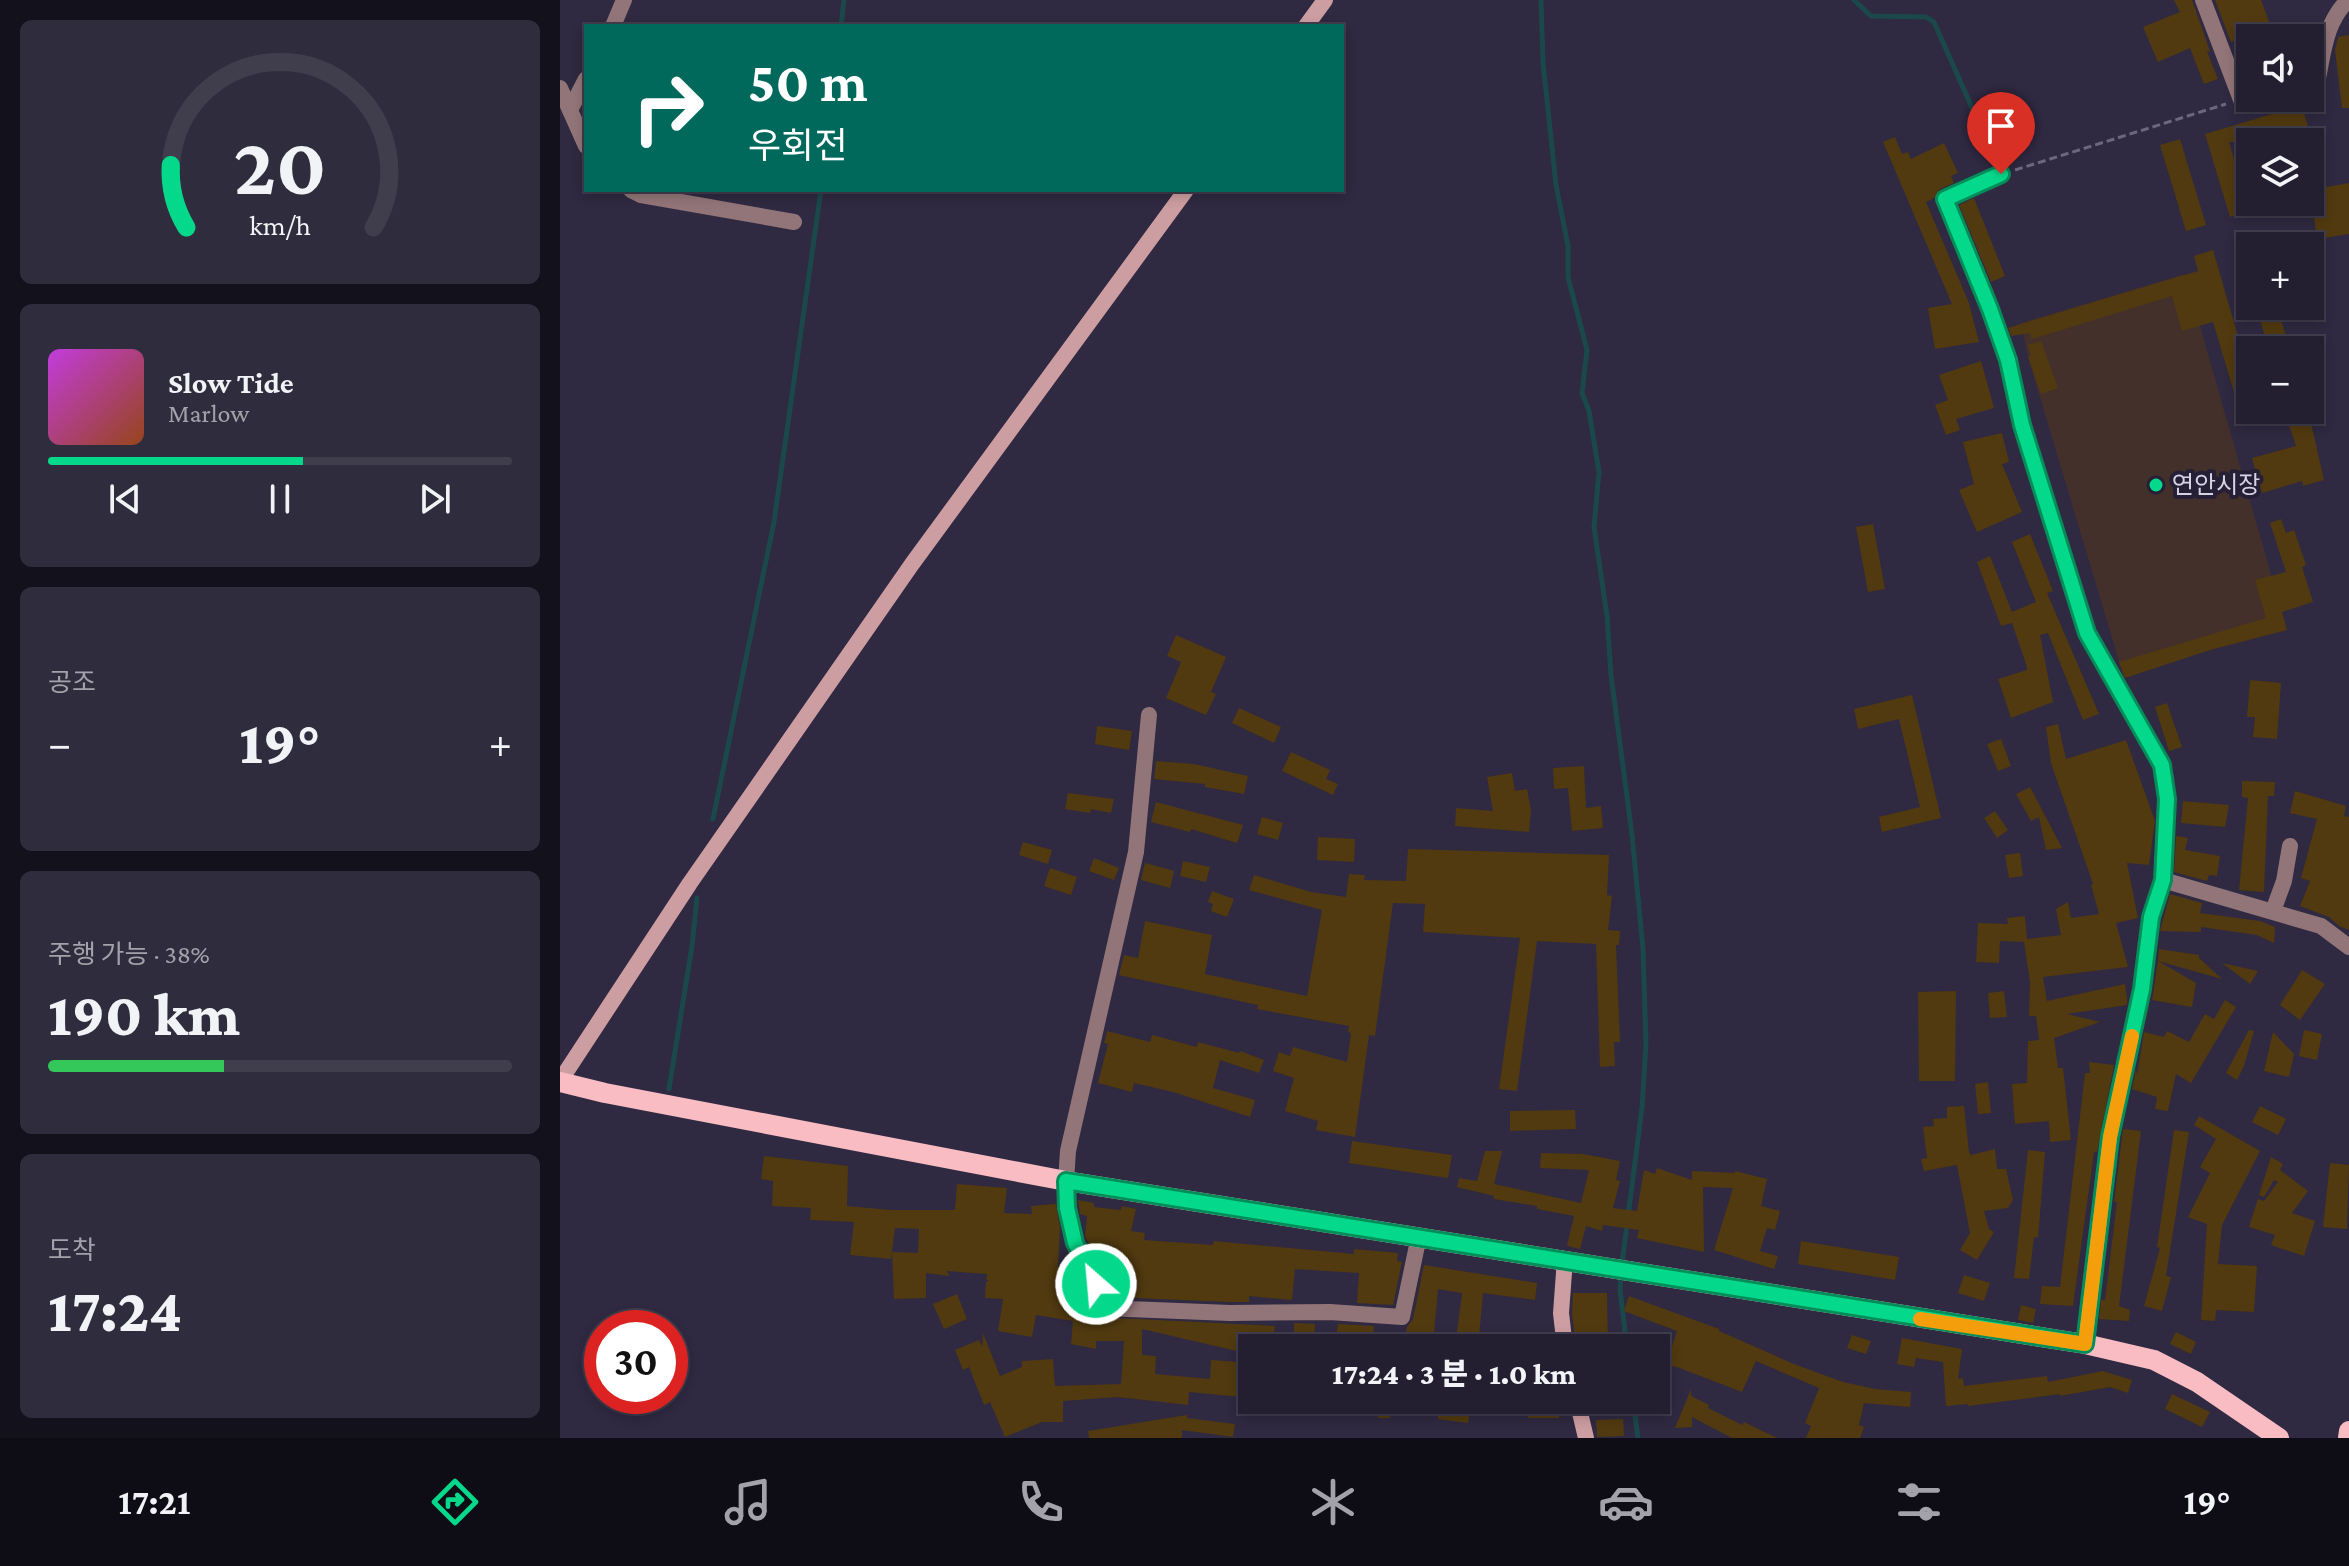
<!DOCTYPE html>
<html lang="ko">
<meta charset="utf-8">
<style>
:root{--surface:#231f31;--page:#2f2c3d;--text:#f1f3f6;--muted:#a3a2ab;--line:#403d4d;--accent:#04d98b}
body{margin:0;font-family:"Crimson Pro","Noto Sans KR",serif;background:var(--page);color:var(--text);height:100vh;display:flex;flex-direction:column;font-size:30px;white-space:nowrap}
*{box-sizing:border-box;margin:0}
p{font-size:26px;color:var(--muted)}
.icon{flex:none;width:44px;height:44px;fill:none;stroke:currentColor;stroke-width:2;stroke-linecap:round;stroke-linejoin:round}
.map{position:relative;flex:1;overflow:hidden}
.drawer{display:flex;flex-direction:column;gap:20px;padding:20px;background:#13111b;width:560px}
.drawer>*{flex:none}
.guide{position:absolute;left:24px;top:24px;width:760px;height:168px;border-radius:0px;box-shadow:0 4px 12px #0003,0 0 0 2px var(--line);background:#00695c;color:#fff;overflow:hidden}
.tools{position:absolute;left:1676px;top:24px;display:grid;gap:16px}
.tools a{display:grid;place-items:center;width:88px;height:88px;border-radius:0px;background:var(--surface);box-shadow:0 4px 12px #0003,0 0 0 2px var(--line);font-size:40px}
.speed{position:absolute;left:24px;top:1310px;display:flex;gap:16px;font-size:40px;font-weight:700;text-align:center}
.speed>*{display:grid;place-content:center;width:104px;height:104px;border-radius:50%;background:var(--surface);box-shadow:0 4px 12px #0003,0 0 0 2px var(--line);line-height:1}
.speed .limit{border:12px solid #d22;background:#fff;color:#111}
.pin{position:absolute;display:grid;place-items:center;width:68px;height:68px;color:#fff;margin:-82px -34px;border-radius:50% 50% 50% 0;rotate:-45deg;box-shadow:0 0 8px #0007}
.pin .icon{rotate:45deg}
.me{position:absolute;width:88px;margin:-44px;rotate:333deg;stroke-linejoin:round;filter:drop-shadow(0 0 6px #0008)}
.turn{display:flex;align-items:center;gap:28px;height:168px;padding:0 32px;font-size:36px}
.turn .icon{width:104px;height:104px;stroke-width:2.5}
.turn b{display:block;font-size:56px;line-height:68px}
.big{font-size:60px;font-weight:800;line-height:1.1}
.drawer .tile{flex:1;display:flex;flex-direction:column;justify-content:center;gap:12px;min-width:0;padding:0 28px;border-radius:12px;background:var(--page)}
.drawer .dial{align-items:center;gap:0}
.dial svg{height:208px;overflow:visible;fill:none;stroke:var(--line);stroke-width:7;stroke-linecap:round;text-anchor:middle}
.dial text{fill:var(--text);stroke:none}
.song{display:flex;align-items:center;gap:24px}
.cover{width:96px;height:96px;border-radius:12px;background:linear-gradient(135deg,hsl(290 70% 55%),hsl(20 70% 35%))}
.played{height:8px;border-radius:4px;background:linear-gradient(90deg,var(--accent) 55%,var(--line) 55%)}
.keys{display:flex;justify-content:space-around;direction:ltr}
.heat{display:flex;justify-content:space-between;align-items:center;font-size:44px;direction:ltr}
.charge{height:12px;border-radius:6px;background:linear-gradient(90deg,#34c759 38%,var(--line) 0)}
.trip{position:absolute;left:678px;top:1334px;width:432px;height:80px;border-radius:0px;background:var(--surface);box-shadow:0 4px 12px #0003,0 0 0 2px var(--line);font-weight:800;line-height:80px;text-align:center}
.dock{display:flex;height:128px;justify-content:space-around;align-items:center;background:#0e0c14;color:var(--muted)}
.dock .icon{width:56px;height:56px}
.dock .on{color:var(--accent)}
.dock b{font-size:36px;color:var(--text)}
main{display:flex;flex:1;min-height:0}
.map>svg:first-child{display:block}
.commercial{fill:#43302b}
.lines{fill:none;stroke-linecap:round;stroke-linejoin:round}
.stream{stroke:#1b484b;stroke-width:5}
.building{fill:#513a0f;fill-rule:evenodd}
.path{stroke:#6c677c;stroke-width:3;stroke-dasharray:8 4;stroke-linecap:butt}
.street{stroke:#927578;stroke-width:16}
.secondary{stroke:#cc9da1;stroke-width:16}
.primary{stroke:#f8bcc2;stroke-width:20}
.route-casing{stroke:#038d5a;stroke-width:20}
.route{stroke:#04d98b;stroke-width:14}
.slow{stroke:#f59e0b;stroke-width:14}
.poi-dot{fill:#04d98b;stroke:#252036;stroke-width:3}
.labels{text-anchor:middle;stroke-width:8;stroke-linejoin:round;paint-order:stroke}
.poi-label{font-size:24px;fill:#d6d3e3;stroke:#252036;text-anchor:start}
</style>
<main>
<section class="drawer">
<div class="tile dial"><svg viewBox="0 0 100 80">
<path d="M14 69A42 42 0 1 1 86 69"/>
<path d="M14 69A42 42 0 0 1 8 45" stroke="#04d98b"/>
<text x="50" y="56" font-size="32" font-weight="700">20</text>
<text x="50" y="72" font-size="11">km/h</text>
</svg></div>
<div class="tile">
<div class="song"><i class="cover"></i><div><b>Slow Tide</b><p>Marlow</p></div></div>
<div class="played"></div>
<div class="keys"><svg class="icon" aria-label="previous" viewBox="0 0 24 24"><path d="M18 5L8 12l10 7zM5 5v14"/></svg><svg class="icon" aria-label="pause" viewBox="0 0 24 24"><path d="M8 5v14M16 5v14"/></svg><svg class="icon" aria-label="next" viewBox="0 0 24 24"><path d="M6 5l10 7-10 7zM19 5v14"/></svg></div>
</div>
<div class="tile"><p>공조</p>
<div class="heat"><a>−</a><b class="big">19°</b><a>+</a></div>
</div>
<div class="tile"><p>주행 가능 · 38%</p><b class="big">190 km</b><div class="charge"></div></div>
<div class="tile"><p>도착</p><b class="big">17:24</b></div>
</section>
<div class="map">
<svg width="1789" height="1438" viewBox="0 0 1789 1438">
<rect width="100%" height="100%" fill="#2f2941"/>
<!-- commercial -->
<polygon class="commercial" points="1625,274 1727,630 1636,654 1564,678 1468,357 1461,323"/>
<g class="lines">
<!-- stream -->
<g class="stream">
<polyline points="981,0 983,63 996,185 1008,246 1008,277 1027,350 1022,393 1029,411 1039,472 1034,527 1047,616 1051,675 1072,835 1083,949 1086,1044 1082,1108 1062,1263"/>
<polyline points="1294,0 1311,16 1366,17 1374,22 1436,162"/>
<polyline points="281,26 284,0"/>
<polyline points="153,819 214,522 261,190"/>
<polyline points="109,1089 132,946 137,898"/>
<polyline points="1061,1273 1060,1290 1067,1348"/>
<polyline points="1073,1400 1078,1438"/>
</g>
</g>
<!-- building -->
<g class="building">
<polygon points="1614,0 1632,0 1650,51 1647,52 1658,79 1644,84 1630,48 1598,62 1583,27 1620,12"/>
<polygon points="1655,0 1701,0 1715,38 1699,38 1697,32 1671,42"/>
<polygon points="1789,35 1789,108 1782,108 1775,50 1778,37"/>
<polygon points="1742,105 1752,142 1669,142 1688,207 1688,212 1670,217 1645,134"/>
<polygon points="1335,137 1342,154 1348,152 1351,159 1384,143 1398,173 1391,176 1394,183 1380,189 1374,198 1366,202 1409,303 1419,342 1375,349 1368,308 1392,304 1323,142"/>
<polygon points="1620,139 1646,225 1626,231 1600,145"/>
<polygon points="1789,183 1789,234 1757,239 1750,190"/>
<polygon points="1414,198 1445,276 1431,282 1399,205"/>
<polygon points="1690,239 1690,278 1687,278 1676,243"/>
<polygon points="1653,250 1690,378 1690,386 1674,392 1653,322 1622,331 1612,296 1472,339 1470,333 1451,336 1448,328 1638,271 1634,256"/>
<polygon points="1696,306 1717,306 1730,350 1709,350"/>
<polygon points="1481,341 1498,388 1481,394 1468,357 1471,356 1468,345"/>
<polygon points="1421,361 1434,408 1396,419 1400,430 1386,435 1375,405 1388,400 1379,375"/>
<polygon points="1724,410 1748,410 1764,480 1743,486 1742,481 1702,493 1692,458 1736,446"/>
<polygon points="1442,433 1449,462 1442,464 1462,512 1417,532 1399,490 1414,484 1403,442"/>
<polygon points="1721,519 1726,533 1734,530 1746,565 1742,567 1753,602 1722,612 1727,630 1653,649 1565,678 1559,662 1706,618 1695,580 1726,572 1710,523"/>
<polygon points="1313,524 1325,589 1308,592 1296,527"/>
<polygon points="1470,534 1493,591 1487,593 1539,714 1523,720 1488,633 1480,635 1493,702 1451,718 1438,679 1467,670 1466,664 1452,623 1441,626 1417,562 1430,556 1452,612 1476,602 1452,542"/>
<polygon points="616,635 666,657 651,692 656,694 646,715 606,698 621,662 607,656"/>
<polygon points="1690,680 1721,683 1717,739 1693,737 1695,717 1687,717"/>
<polygon points="1352,695 1381,818 1322,832 1319,817 1360,807 1339,719 1298,729 1294,709"/>
<polygon points="1607,703 1622,747 1609,751 1595,707"/>
<polygon points="679,708 721,727 714,743 672,723"/>
<polygon points="1498,724 1506,759 1566,740 1595,821 1589,865 1567,863 1578,918 1556,923 1568,967 1483,977 1487,1001 1565,984 1567,999 1567,1005 1507,1014 1540,1022 1494,1038 1498,1068 1503,1068 1511,1140 1490,1142 1489,1121 1455,1124 1452,1084 1467,1083 1468,1041 1479,1040 1476,1016 1469,1016 1470,982 1464,942 1440,941 1439,963 1416,962 1418,923 1448,924 1447,918 1465,916 1467,939 1501,935 1496,909 1508,902 1511,918 1539,914 1531,885 1533,884 1491,763 1486,727"/>
<polygon points="537,726 572,731 569,750 535,744"/>
<polygon points="1441,739 1451,766 1438,771 1427,744"/>
<polygon points="731,752 770,770 766,779 778,784 773,795 722,771"/>
<polygon points="596,761 634,764 688,776 684,794 645,787 645,784 594,779"/>
<polygon points="1024,766 1026,808 1041,806 1043,828 1012,831 1008,788 994,789 993,768"/>
<polygon points="952,773 955,791 967,789 971,810 969,832 895,826 896,808 933,811 927,777"/>
<polygon points="1682,781 1715,782 1714,796 1708,796 1704,892 1679,890 1688,798 1682,797"/>
<polygon points="1470,787 1479,804 1502,848 1486,850 1479,817 1471,821 1456,794"/>
<polygon points="1735,791 1786,806 1784,816 1789,817 1789,930 1779,926 1769,917 1740,906 1750,881 1741,878 1757,819 1730,813"/>
<polygon points="508,793 554,799 551,813 531,809 530,813 505,809"/>
<polygon points="1623,801 1669,805 1665,827 1621,823"/>
<polygon points="596,802 683,825 677,843 631,829 630,832 591,822"/>
<polygon points="1435,811 1448,830 1437,838 1424,818"/>
<polygon points="702,817 723,823 718,840 697,834"/>
<polygon points="1616,836 1628,838 1625,850 1660,856 1657,876 1649,875 1647,881 1614,872"/>
<polygon points="758,837 795,839 794,862 757,860"/>
<polygon points="463,842 492,850 488,864 459,855"/>
<polygon points="848,849 1049,855 1047,895 1052,896 1048,930 1060,931 1059,945 1056,945 1060,1042 1054,1042 1055,1066 1040,1067 1036,944 977,941 957,1091 939,1089 960,938 863,932 865,904 833,903 815,1036 809,1035 795,1137 756,1130 758,1121 725,1111 734,1078 713,1071 719,1052 730,1056 733,1047 787,1062 791,1033 788,1032 789,1026 697,1009 698,1005 559,975 564,955 578,958 585,921 652,935 645,974 747,996 762,910 689,890 694,875 751,892 786,897 789,874 805,875 804,880 846,881"/>
<polygon points="1460,853 1463,876 1449,878 1445,855"/>
<polygon points="534,858 559,868 554,880 529,871"/>
<polygon points="623,861 650,867 646,882 620,876"/>
<polygon points="585,863 614,871 610,888 581,880"/>
<polygon points="490,868 517,877 511,895 484,886"/>
<polygon points="652,891 674,899 667,917 651,911 653,904 648,902"/>
<polygon points="1610,894 1642,903 1640,913 1700,921 1715,927 1714,943 1697,935 1641,927 1641,932 1600,931"/>
<polygon points="1599,949 1639,955 1639,958 1662,979 1598,961"/>
<polygon points="1598,961 1636,983 1632,1007 1592,1000"/>
<polygon points="1662,963 1698,971 1690,984"/>
<polygon points="1742,970 1765,984 1740,1020 1720,1005"/>
<polygon points="1396,991 1395,1081 1359,1081 1358,992"/>
<polygon points="1444,991 1447,1017 1430,1018 1428,993"/>
<polygon points="1665,1000 1676,1007 1631,1083 1616,1074 1608,1111 1595,1109 1597,1097 1572,1089 1576,1068 1577,1075 1584,1032 1604,1037 1607,1031 1629,1042 1645,1014 1654,1019"/>
<polygon points="1689,1030 1694,1031 1684,1066 1677,1080 1666,1073"/>
<polygon points="1744,1030 1762,1034 1757,1060 1739,1056"/>
<polygon points="547,1031 590,1042 592,1035 637,1047 638,1042 679,1053 680,1051 704,1060 699,1073 660,1060 653,1088 695,1100 690,1117 613,1092 574,1083 572,1092 538,1083 548,1044 544,1043"/>
<polygon points="1713,1032 1734,1054 1729,1077 1704,1071"/>
<polygon points="1529,1062 1554,1065 1537,1152 1534,1152 1513,1306 1480,1304 1482,1286 1500,1287 1525,1073 1530,1073"/>
<polygon points="1428,1082 1431,1113 1418,1114 1415,1084"/>
<polygon points="1404,1106 1409,1152 1411,1155 1435,1149 1437,1169 1446,1169 1453,1200 1448,1208 1424,1211 1429,1229 1434,1232 1417,1260 1400,1250 1410,1233 1397,1165 1364,1171 1361,1159 1367,1158 1363,1127 1374,1126 1373,1119 1387,1118 1387,1107"/>
<polygon points="1700,1106 1726,1119 1718,1135 1692,1122"/>
<polygon points="1015,1110 1016,1129 950,1131 950,1111"/>
<polygon points="1639,1116 1700,1151 1662,1225 1658,1264 1697,1266 1694,1312 1656,1310 1655,1321 1641,1320 1647,1224 1628,1217 1650,1173 1640,1167 1656,1139 1634,1125"/>
<polygon points="1563,1129 1581,1131 1559,1306 1570,1310 1569,1321 1539,1319 1541,1300 1545,1300 1557,1202 1554,1202"/>
<polygon points="1614,1130 1629,1132 1606,1276 1611,1277 1602,1311 1584,1306 1600,1248 1597,1247"/>
<polygon points="792,1141 892,1155 888,1178 789,1163"/>
<polygon points="1468,1150 1485,1152 1478,1238 1474,1237 1469,1279 1454,1278"/>
<polygon points="925,1151 942,1151 934,1184 1021,1203 1029,1170 980,1168 981,1153 1023,1154 1060,1161 1056,1180 1060,1181 1053,1208 1077,1211 1084,1170 1095,1174 1097,1168 1132,1180 1132,1171 1175,1173 1175,1171 1207,1179 1201,1206 1220,1211 1215,1230 1207,1228 1200,1251 1218,1256 1214,1269 1154,1250 1173,1188 1143,1187 1144,1252 1077,1238 1079,1230 1043,1225 1042,1231 1026,1226 1020,1249 1007,1246 1014,1216 977,1209 977,1206 934,1199 934,1196 897,1187 899,1178 917,1181"/>
<path d="M204 1156 288 1166 287 1206 331 1210H395L397 1184 447 1188 444 1213 472 1214 471 1206 496 1204 500 1227 498 1267 516 1268 537 1317 715 1326 713 1339 692 1335V1398L629 1392 628 1405 558 1397 503 1401V1422H482L445 1437 430 1402 424 1405 409 1367 403 1370 395 1350 419 1340 422 1347 423 1333 440 1376 462 1367V1361L493 1359 495 1386 561 1384 564 1341H536V1349L511 1344 513 1321 476 1315 472 1337 438 1331 443 1299 425 1298 426 1282 429 1280H426L427 1274 387 1271 389 1276 366 1273V1298L334 1299 332 1252 358 1253 359 1229 335 1228 331 1259 290 1255 294 1222 250 1220 251 1208 212 1206 213 1181 201 1179ZM582 1329 681 1352 679 1362 651 1360 650 1379 595 1374 596 1356 582 1355Z"/>
<polygon points="1711,1157 1723,1164 1720,1170 1748,1191 1732,1213 1755,1221 1744,1256 1711,1245 1715,1235 1689,1227 1698,1199 1704,1201 1718,1182 1714,1180 1704,1197 1699,1195"/>
<polygon points="1770,1163 1789,1165 1787,1229 1763,1227"/>
<polygon points="518,1200 534,1203 534,1207 561,1210 562,1206 576,1209 571,1231 585,1233 584,1240 653,1245 654,1241 794,1254 794,1249 838,1253 837,1261 842,1262 833,1305 797,1303 799,1273 735,1269 732,1300 689,1296 689,1302 670,1302 551,1297 544,1276 548,1276 551,1252 531,1249 525,1236 527,1216 520,1214"/>
<polygon points="1241,1241 1339,1257 1335,1280 1238,1264"/>
<polygon points="864,1265 977,1283 975,1300 923,1293 918,1348 898,1348 895,1347 902,1293 878,1289 873,1345 845,1343 847,1327 853,1319"/>
<polygon points="1404,1275 1430,1283 1424,1301 1398,1293"/>
<polygon points="1013,1293 1047,1293 1048,1348 1016,1348 1012,1313"/>
<polygon points="397,1294 407,1319 384,1329 373,1304"/>
<polygon points="1069,1296 1159,1329 1159,1331 1234,1364 1283,1382 1315,1389 1351,1392 1350,1407 1304,1403 1299,1425 1304,1427 1300,1438 1246,1438 1251,1426 1245,1423 1259,1388 1196,1361 1182,1392 1117,1367 1096,1363 1096,1349 1110,1353 1117,1331 1064,1311"/>
<polygon points="1461,1305 1476,1309 1473,1323 1458,1320"/>
<polygon points="734,1323 755,1324 754,1344 742,1344 742,1336 734,1336"/>
<polygon points="778,1324 814,1326 813,1341 776,1337"/>
<polygon points="1616,1332 1636,1342 1631,1354 1610,1344"/>
<polygon points="1292,1335 1311,1341 1306,1354 1287,1348"/>
<polygon points="1342,1338 1402,1349 1398,1379 1403,1378 1404,1386 1487,1376 1488,1382 1543,1371 1572,1380 1568,1393 1550,1387 1500,1396 1500,1394 1408,1406 1408,1404 1386,1406 1383,1362 1356,1358 1354,1367 1337,1364"/>
<polygon points="1131,1389 1131,1396 1149,1405 1148,1408 1182,1425 1184,1422 1217,1438 1172,1438 1132,1417 1132,1427 1115,1428"/>
<polygon points="1612,1394 1650,1412 1642,1427 1605,1409"/>
<polygon points="733,1400 758,1400 757,1416 732,1415"/>
<polygon points="815,1400 903,1400 911,1401 908,1423 878,1419 878,1414 831,1411 830,1418 818,1418"/>
<polygon points="951,1400 1001,1400 999,1418 968,1418 968,1412 953,1413"/>
<polygon points="627,1415 627,1418 675,1424 673,1437 622,1430 622,1438 529,1438 528,1431"/>
<polygon points="1063,1419 1064,1436 1037,1437 1036,1420"/>
</g>
<g class="lines">
<!-- path -->
<polyline class="path" points="1455,170 1666,104"/>
<!-- street -->
<g class="street">
<polyline points="1643,0 1681,100 1695,98"/>
<polyline points="53,26 64,0"/>
<path d="M1750 82 1758 78C1764 49 1766 22 1788 0"/>
<polyline points="0,88 26,146"/>
<polyline points="10,110 26,79"/>
<polyline points="1441,174 1385,199 1430,309 1448,360 1462,425 1527,633 1602,765 1607,799 1603,880 1591,917 1582,989 1550,1137 1525,1344"/>
<polyline points="71,190 81,195 234,222"/>
<polyline points="589,715 576,852 508,1151 506,1181 507,1208 515,1243 536,1284 543,1308 670,1313 770,1312 842,1317 859,1236"/>
<polyline points="1603,880 1761,926 1789,947"/>
<polyline points="1713,911 1724,881 1730,846"/>
</g>
<!-- secondary -->
<g class="secondary">
<polyline points="746,26 765,0"/>
<polyline points="0,1081 130,883 352,564 626,190"/>
<polyline points="1005,1348 1001,1313 1005,1259"/>
<polyline points="1017,1400 1026,1438"/>
</g>
<!-- primary -->
<g class="primary">
<polyline points="0,1082 45,1093 506,1181 1525,1344 1594,1360 1637,1382 1719,1438"/>
<polyline points="1788,1438 1789,1431"/>
</g>
</g>
<g class="lines">
<!-- route casing -->
<g class="route-casing">
<polyline id="route" points="536,1284 515,1243 507,1208 506,1181 1525,1344 1550,1137 1582,989 1591,917 1603,880 1607,799 1602,765 1527,633 1462,425 1448,360 1430,309 1385,199 1441,174"/>
</g>
<!-- route -->
<use href="#route" class="route"/>
<!-- slow -->
<polyline class="slow" points="1360,1319 1525,1344 1550,1137 1572,1036"/>
</g>
<!-- markers -->
<circle class="poi-dot" cx="1596" cy="485" r="8"/>
<g class="labels">
<!-- poi labels -->
<g class="poi-label">
<text x="1612" y="493">연안시장</text>
</g>
</g>
</svg>
<div class="tools">
<a><svg class="icon" aria-label="sound" viewBox="0 0 24 24"><path d="M4 9h4l5-4v14l-5-4H4zM17 9q2 3 0 6"/></svg></a>
<a><svg class="icon" aria-label="layers" viewBox="0 0 24 24"><path d="M12 4l9 5-9 5-9-5zM3 14l9 5 9-5"/></svg></a>
<a>+</a>
<a>−</a>
</div>
<div class="speed"><div class="limit">30</div></div>
<div class="pin" style="left:1441px;top:174px;background:#d93025"><svg class="icon" aria-label="arrive" viewBox="0 0 24 24"><path d="M6 21V4h12l-3 4 3 4H6"/></svg></div>
<svg class="me" style="left:536px;top:1284px" viewBox="-20 -20 40 40"><circle r="17" fill="#04d98b" stroke="#fff" stroke-width="3"/><path d="M0-11L8 9 0 5-8 9z" fill="#fff"/></svg>
<div class="trip">17:24 · 3 분 · 1.0 km</div>
<div class="guide">
<div class="turn"><svg class="icon" aria-label="right" viewBox="0 0 24 24"><path d="M7 20v-9h11M14 6l5 5-5 5"/></svg><div><b>50 m</b>우회전</div></div>
</div>
</div>
</main>
<nav class="dock">
<b>17:21</b>
<svg class="icon on" aria-label="directions" viewBox="0 0 24 24"><path d="M12 3l9 9-9 9-9-9zM9 14v-3h6M13 9l2 2-2 2"/></svg>
<svg class="icon" aria-label="music" viewBox="0 0 24 24"><path d="M9 18V5l10-2v13"/><circle cx="6" cy="18" r="3"/><circle cx="16" cy="16" r="3"/></svg>
<svg class="icon" aria-label="phone" viewBox="0 0 24 24"><path d="M5 4h4l2 5-3 2q2 4 5 5l2-3 5 2v4C11 20 4 13 5 4z"/></svg>
<svg class="icon" aria-label="climate" viewBox="0 0 24 24"><path d="M12 3v18M4 7l16 10M4 17L20 7"/></svg>
<svg class="icon" aria-label="car" viewBox="0 0 24 24"><path d="M5 17H2v-5l4-1 3-4h7l3 4 3 1v5h-3M9 17h6M6 11h13"/><circle cx="7" cy="17" r="2"/><circle cx="17" cy="17" r="2"/></svg>
<svg class="icon" aria-label="filters" viewBox="0 0 24 24"><path d="M4 7h16M4 17h16"/><circle cx="9" cy="7" r="2"/><circle cx="15" cy="17" r="2"/></svg>
<b>19°</b>
</nav>
